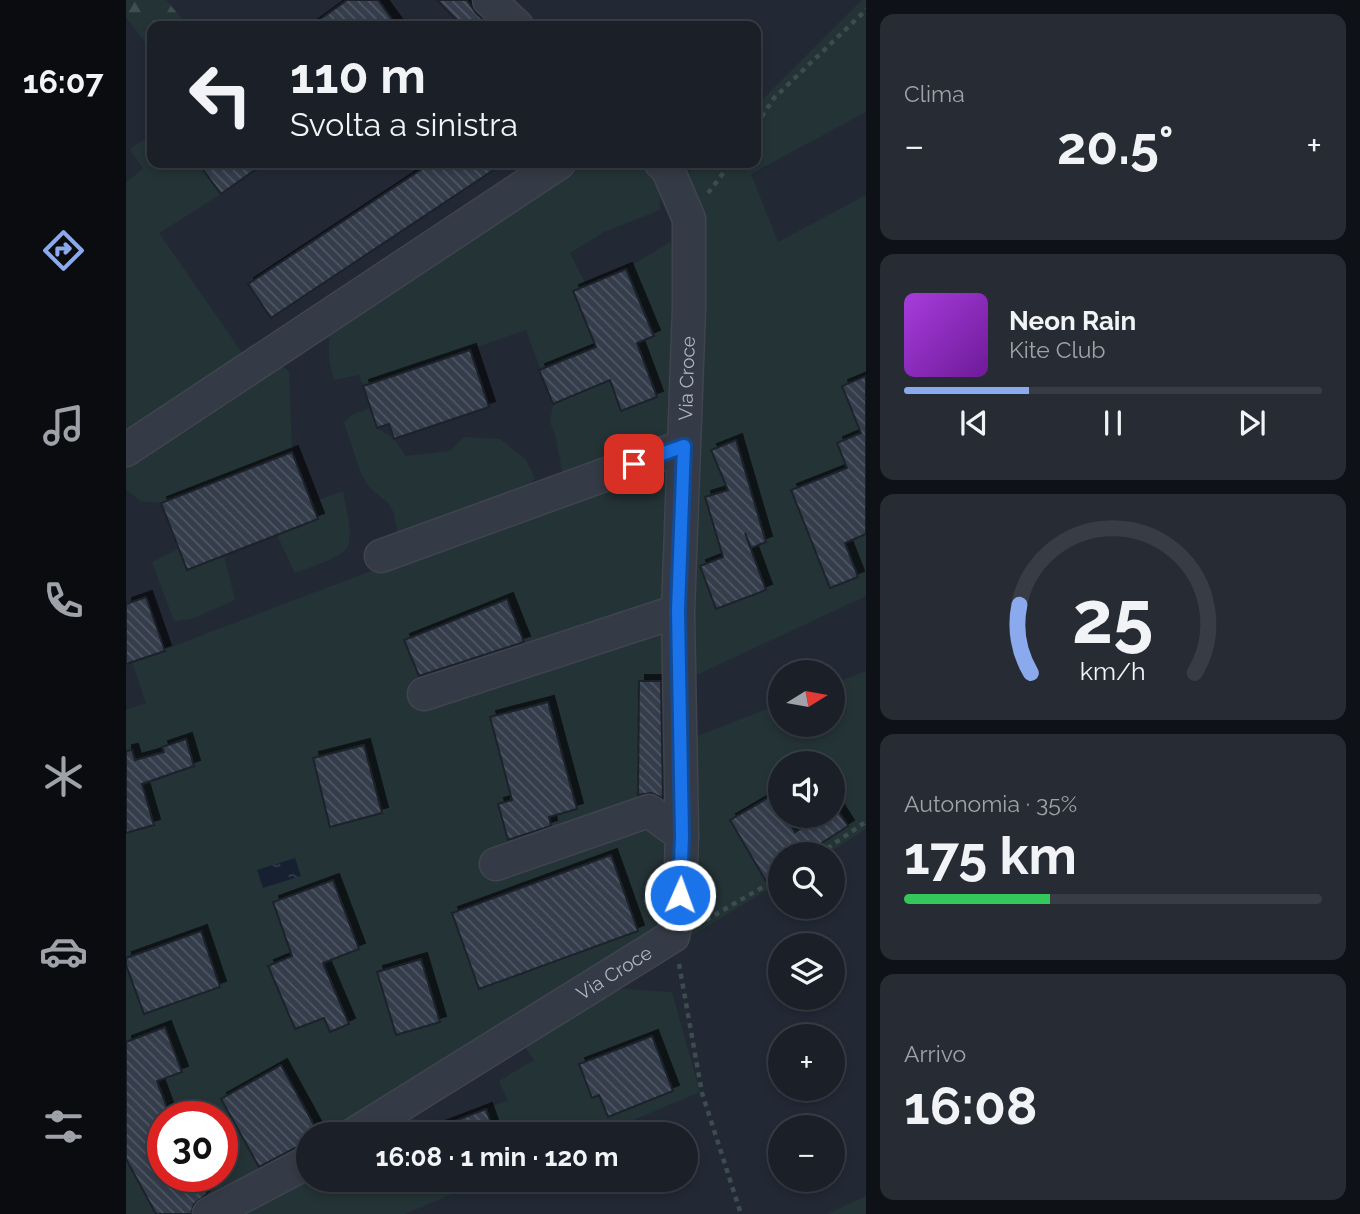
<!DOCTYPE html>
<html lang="it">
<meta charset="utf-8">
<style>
:root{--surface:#1a1f28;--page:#272c34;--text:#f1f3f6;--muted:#9fa2a8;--line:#383d45;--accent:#8aaaed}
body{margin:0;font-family:Raleway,sans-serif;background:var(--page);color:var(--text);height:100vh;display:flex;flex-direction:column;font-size:26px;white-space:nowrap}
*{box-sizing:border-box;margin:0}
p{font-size:23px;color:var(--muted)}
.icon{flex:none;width:38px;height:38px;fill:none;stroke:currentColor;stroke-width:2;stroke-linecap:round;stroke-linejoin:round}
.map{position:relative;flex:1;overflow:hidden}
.side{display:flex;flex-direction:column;gap:14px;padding:14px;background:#0e1116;width:494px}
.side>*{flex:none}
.top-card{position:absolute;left:21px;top:21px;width:614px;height:147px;border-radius:14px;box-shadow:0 4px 10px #0003,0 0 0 2px var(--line);background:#1a1f28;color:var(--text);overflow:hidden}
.needle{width:46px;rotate:79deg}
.buttons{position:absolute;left:642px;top:660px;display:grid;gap:14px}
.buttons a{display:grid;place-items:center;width:77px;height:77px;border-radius:50%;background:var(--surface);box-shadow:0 4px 10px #0003,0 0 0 2px var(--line);font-size:35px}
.speed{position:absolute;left:21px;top:1101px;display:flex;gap:14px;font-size:35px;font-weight:700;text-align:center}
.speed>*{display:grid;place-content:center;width:91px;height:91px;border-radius:50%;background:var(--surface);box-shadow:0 4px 10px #0003,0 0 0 2px var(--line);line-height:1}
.speed .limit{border:10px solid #d22;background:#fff;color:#111}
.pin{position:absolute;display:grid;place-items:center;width:60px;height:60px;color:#fff;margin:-30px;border-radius:14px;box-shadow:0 4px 10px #0006}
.me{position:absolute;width:77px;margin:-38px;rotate:2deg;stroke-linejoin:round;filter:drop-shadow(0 0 5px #0008)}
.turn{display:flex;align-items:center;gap:24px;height:147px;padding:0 28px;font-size:32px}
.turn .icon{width:91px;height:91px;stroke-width:2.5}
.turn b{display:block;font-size:49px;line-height:60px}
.big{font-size:52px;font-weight:700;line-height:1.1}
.side .widget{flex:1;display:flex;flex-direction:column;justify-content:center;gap:10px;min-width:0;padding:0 24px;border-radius:14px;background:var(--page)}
.side .dial{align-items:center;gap:0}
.dial svg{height:182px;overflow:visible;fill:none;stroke:var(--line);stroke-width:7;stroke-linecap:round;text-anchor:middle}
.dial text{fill:var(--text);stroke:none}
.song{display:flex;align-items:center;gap:21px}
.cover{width:84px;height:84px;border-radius:10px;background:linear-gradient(135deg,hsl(280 70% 55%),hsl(280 70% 35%))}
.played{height:7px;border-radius:4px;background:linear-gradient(90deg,var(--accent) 30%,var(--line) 30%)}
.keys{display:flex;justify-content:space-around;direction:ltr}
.heat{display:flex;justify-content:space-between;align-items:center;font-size:38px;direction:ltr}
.charge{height:10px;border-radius:5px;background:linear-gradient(90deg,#34c759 35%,var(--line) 0)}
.trip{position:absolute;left:170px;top:1122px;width:402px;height:70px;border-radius:35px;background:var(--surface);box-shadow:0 4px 10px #0003,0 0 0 2px var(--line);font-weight:700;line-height:70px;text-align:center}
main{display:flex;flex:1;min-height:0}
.menu{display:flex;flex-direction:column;width:126px;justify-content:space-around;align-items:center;background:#0a0c10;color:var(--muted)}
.menu .icon{width:49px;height:49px}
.menu .current{color:var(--accent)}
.menu b{font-size:32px;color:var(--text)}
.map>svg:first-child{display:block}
.grass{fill:#243336;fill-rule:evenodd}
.forest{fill:url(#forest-firs)}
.water{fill:url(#water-ripples)}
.building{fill:url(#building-back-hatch);stroke:#1d222c;stroke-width:2;filter:url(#shadow)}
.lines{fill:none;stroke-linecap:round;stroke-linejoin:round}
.minor-casing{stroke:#3f444f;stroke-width:35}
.path{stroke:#3c4c4f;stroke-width:4.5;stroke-dasharray:5 5;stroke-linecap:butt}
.minor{stroke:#353b46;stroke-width:32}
.route-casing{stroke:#114b97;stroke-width:18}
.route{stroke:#1a73e8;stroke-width:12}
.labels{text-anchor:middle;stroke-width:7;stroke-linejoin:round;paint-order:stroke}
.street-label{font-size:19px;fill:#b0b6c2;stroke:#1b202a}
</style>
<main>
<nav class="menu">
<b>16:07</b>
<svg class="icon current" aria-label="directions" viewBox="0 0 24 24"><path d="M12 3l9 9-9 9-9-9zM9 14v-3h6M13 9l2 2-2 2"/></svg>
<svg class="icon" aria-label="music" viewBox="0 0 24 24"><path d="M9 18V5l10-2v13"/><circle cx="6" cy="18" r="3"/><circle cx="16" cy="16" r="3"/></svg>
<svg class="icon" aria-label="phone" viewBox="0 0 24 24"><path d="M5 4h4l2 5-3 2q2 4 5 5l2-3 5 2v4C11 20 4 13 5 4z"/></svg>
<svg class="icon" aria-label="climate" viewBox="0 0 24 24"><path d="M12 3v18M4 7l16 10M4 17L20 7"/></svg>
<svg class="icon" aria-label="car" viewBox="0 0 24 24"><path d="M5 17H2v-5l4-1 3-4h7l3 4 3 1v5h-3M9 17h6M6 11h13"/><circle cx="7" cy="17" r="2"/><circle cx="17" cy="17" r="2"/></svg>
<svg class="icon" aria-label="filters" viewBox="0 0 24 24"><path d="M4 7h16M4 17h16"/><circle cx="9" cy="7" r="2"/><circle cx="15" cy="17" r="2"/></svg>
</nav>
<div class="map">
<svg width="741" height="1214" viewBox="0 0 741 1214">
<defs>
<pattern id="forest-firs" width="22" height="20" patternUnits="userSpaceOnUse" patternTransform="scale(1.75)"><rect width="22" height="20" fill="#243336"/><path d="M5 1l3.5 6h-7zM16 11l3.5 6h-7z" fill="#414e51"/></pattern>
<pattern id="water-ripples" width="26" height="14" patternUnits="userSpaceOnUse" patternTransform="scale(1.75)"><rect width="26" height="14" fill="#172031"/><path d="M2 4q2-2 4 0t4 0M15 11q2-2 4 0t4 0" fill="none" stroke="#363e4d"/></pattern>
<pattern id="building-back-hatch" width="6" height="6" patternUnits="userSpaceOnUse" patternTransform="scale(1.75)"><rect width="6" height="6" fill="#343d4c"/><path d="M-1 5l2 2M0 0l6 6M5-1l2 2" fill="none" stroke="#4f5764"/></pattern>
<filter id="shadow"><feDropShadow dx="6" dy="-6" stdDeviation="0" flood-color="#0009"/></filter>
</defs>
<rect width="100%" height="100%" fill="#222935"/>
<!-- grass -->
<g class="grass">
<polygon points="736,0 740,0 740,112 625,174 652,242 740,195 740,596 564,678 556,179 573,163 630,163 630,106"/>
<polygon points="26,134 26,163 72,163 95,194 33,233 121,360 0,438 0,182 17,169 4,149"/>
<path d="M448 163H520L533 177 534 210 478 232 444 253 460 285 500 269 544 242 550 260 542 443 451 474 436 471 429 434 424 423 427 403 400 330 237 386 233 375 208 380C202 362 201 345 205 327Z"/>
<polygon points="150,362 163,371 166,452 35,503 14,501 0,489 0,466"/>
<polygon points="244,408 251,428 268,439 280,456 324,451 338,437 374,439 400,460 409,478 400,489 282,536 271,531 268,513 262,503 243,487 235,473 218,422 226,415"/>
<path d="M552 454 548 641 538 918 531 928 221 1134H182V1159L77 1214H0V710L20 703 6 662ZM37 1116H96V1176H37Z"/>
<path d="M217 491C219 505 228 536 221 548 215 558 181 568 169 573L151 535 191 519 186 502Z"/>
<polygon points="52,549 61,570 98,555 109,600 65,619 48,621 26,562"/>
<path d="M740 671V829L700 854H654V882L554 943 564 739 654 704V724H707V684ZM654 763H707V816H654Z"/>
<polygon points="485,988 546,992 574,1092 474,1134 254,1134 288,1117 294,1130 382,1101 373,1081 408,1060 394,1040"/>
<polygon points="182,1180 360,1180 279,1214 100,1214"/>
<polygon points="740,1196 740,1214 701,1214"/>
</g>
<!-- forest -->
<polygon class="forest" points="0,0 40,0 62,26 26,26 26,51 0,17"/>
<!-- water -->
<polygon class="water" points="169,858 175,876 137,888 131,870"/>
<!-- building -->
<g class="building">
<polygon points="221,0 252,0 271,26 185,26"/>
<polygon points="311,0 341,0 350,13 364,26 337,26"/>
<polygon points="72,163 139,163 95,194"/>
<polygon points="305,163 378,163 145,318 122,284"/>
<polygon points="500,269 528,336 511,343 531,397 495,411 484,380 427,404 413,370 470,347 447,291"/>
<polygon points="344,350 363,407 268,439 263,424 251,428 237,386"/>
<polygon points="740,376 740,534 719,543 732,577 704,588 665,490 721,468 711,443 735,433 716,386"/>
<polygon points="610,440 640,542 625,548 619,533 640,590 590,609 574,566 597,557 579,497 602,490 585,450"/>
<polygon points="166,452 192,519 61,570 35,503"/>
<polygon points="20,597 39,651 0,664 0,604"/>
<polygon points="381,599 398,642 293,676 278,640"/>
<polygon points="513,681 535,681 537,798 525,793 512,795"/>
<polygon points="422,702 451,809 423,817 425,826 382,840 372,804 386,800 364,717"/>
<polygon points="60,739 68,766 16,784 28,825 0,833 0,751 6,750 9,760 38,752 36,747"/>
<polygon points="238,745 256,813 204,827 187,758"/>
<polygon points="647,795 654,807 654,816 660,816 669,832 695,816 707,816 707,807 709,806 722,826 682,852 683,854 654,854 654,905 604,820"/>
<polygon points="485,855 512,931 353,989 326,913"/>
<polygon points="207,880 233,949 197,963 223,1024 204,1032 198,1018 169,1029 142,966 166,956 147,902"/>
<polygon points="75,931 94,987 18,1014 0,965 0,958"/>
<polygon points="295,959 314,1022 270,1035 251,972"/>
<polygon points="39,1027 56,1072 31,1081 44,1116 37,1116 37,1176 71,1176 81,1194 68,1204 65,1214 30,1214 0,1159 0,1042"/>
<polygon points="526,1036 547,1091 482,1117 473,1095 466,1098 453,1064"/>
<polygon points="155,1065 193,1134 182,1134 182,1144 173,1146 133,1167 95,1099"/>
<polygon points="360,1109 369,1134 301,1134 300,1132"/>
</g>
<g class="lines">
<!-- minor casing -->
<g class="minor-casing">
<g id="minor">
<polyline points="363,0 391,26"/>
<polyline points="0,450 433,163"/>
<polyline points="255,556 558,446"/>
<polyline points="298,694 552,611"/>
<polyline points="370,864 523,811 556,835"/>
<path id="s1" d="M228 1134 547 936 554 895 556 835 552 611 563 309V219L542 170 535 163"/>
<polyline points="83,1214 182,1162"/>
</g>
</g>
<!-- path -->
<g class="path">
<polyline points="630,125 648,98 741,9"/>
<polyline points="582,193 605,163"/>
<polyline points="693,854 741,821"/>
<polyline points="580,920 654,877"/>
<polyline points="553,964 576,1093 615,1214"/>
</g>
<!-- minor -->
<use href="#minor" class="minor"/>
</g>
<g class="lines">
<!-- route casing -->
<g class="route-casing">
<polyline id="route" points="508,464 558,446 552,611 556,835 554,895"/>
</g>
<!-- route -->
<use href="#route" class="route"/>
</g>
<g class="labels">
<!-- street labels -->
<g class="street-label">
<text dy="7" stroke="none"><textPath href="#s1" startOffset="934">Via Croce</textPath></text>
<text dy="7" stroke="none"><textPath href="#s1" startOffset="306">Via Croce</textPath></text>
</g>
</g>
</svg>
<div class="buttons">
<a><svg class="needle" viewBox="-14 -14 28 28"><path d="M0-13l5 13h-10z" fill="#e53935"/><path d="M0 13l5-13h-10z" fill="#9fa2a8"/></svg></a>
<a><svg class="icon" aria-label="sound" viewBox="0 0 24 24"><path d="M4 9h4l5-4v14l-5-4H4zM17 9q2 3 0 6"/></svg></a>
<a><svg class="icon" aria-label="search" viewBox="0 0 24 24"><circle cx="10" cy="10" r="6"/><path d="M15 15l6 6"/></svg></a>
<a><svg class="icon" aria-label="layers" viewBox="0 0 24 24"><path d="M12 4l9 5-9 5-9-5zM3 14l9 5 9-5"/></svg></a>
<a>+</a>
<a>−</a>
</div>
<div class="speed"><div class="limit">30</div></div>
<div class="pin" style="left:508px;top:464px;background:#d93025"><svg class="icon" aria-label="arrive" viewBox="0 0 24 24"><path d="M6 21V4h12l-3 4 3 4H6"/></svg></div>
<svg class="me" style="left:554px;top:895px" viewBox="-20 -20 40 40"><circle r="17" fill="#1a73e8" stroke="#fff" stroke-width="3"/><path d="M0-11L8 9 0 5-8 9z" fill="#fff"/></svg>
<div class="trip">16:08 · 1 min · 120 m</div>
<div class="top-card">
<div class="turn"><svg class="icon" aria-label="left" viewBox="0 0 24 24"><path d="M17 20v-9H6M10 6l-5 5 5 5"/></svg><div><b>110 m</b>Svolta a sinistra</div></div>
</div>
</div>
<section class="side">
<div class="widget"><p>Clima</p>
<div class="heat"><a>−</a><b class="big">20.5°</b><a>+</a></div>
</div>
<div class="widget">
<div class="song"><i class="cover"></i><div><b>Neon Rain</b><p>Kite Club</p></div></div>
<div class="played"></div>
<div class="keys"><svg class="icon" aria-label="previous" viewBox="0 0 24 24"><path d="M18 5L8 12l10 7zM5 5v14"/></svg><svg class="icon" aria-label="pause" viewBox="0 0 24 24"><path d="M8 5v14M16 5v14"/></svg><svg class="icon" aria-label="next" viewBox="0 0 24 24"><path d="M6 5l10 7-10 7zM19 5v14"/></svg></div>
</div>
<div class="widget dial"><svg viewBox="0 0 100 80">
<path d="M14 69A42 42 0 1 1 86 69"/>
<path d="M14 69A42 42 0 0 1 9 39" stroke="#8aaaed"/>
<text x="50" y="56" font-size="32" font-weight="700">25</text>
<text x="50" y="72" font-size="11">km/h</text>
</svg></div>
<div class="widget"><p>Autonomia · 35%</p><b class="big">175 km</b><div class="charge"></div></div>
<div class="widget"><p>Arrivo</p><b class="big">16:08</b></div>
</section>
</main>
